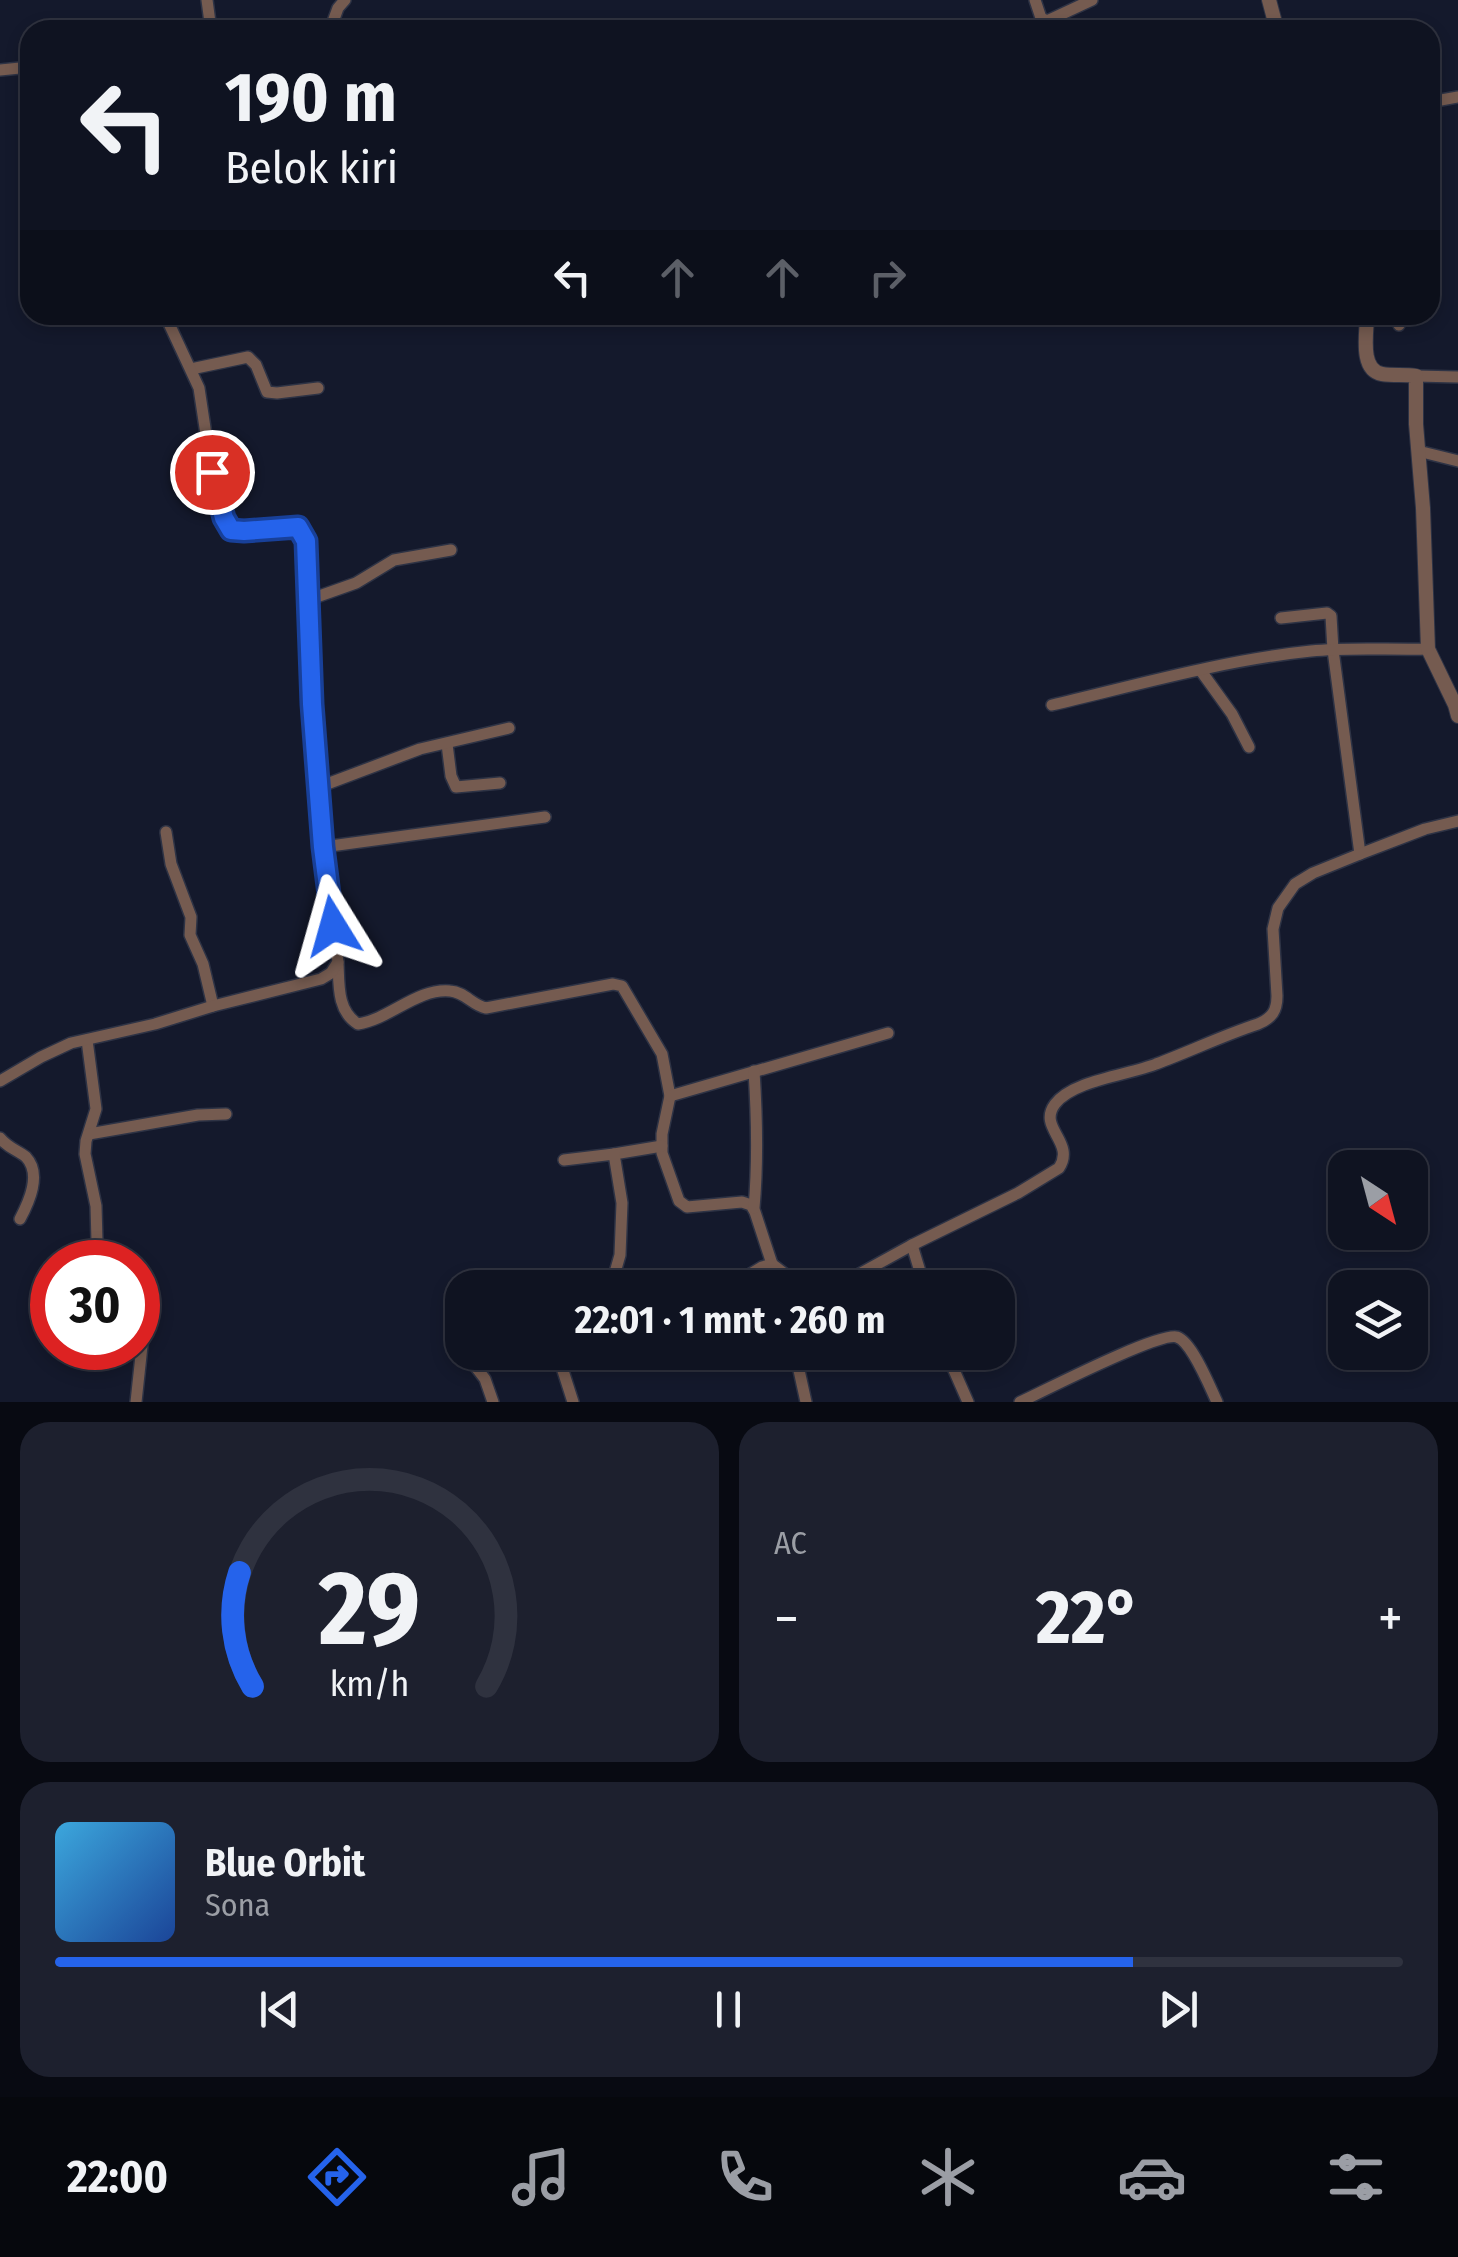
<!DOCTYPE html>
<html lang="id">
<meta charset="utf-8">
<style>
:root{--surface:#0f1321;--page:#1d202e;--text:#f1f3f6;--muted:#9b9ea5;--line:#2f323f;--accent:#2563eb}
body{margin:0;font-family:"Fira Sans Condensed",sans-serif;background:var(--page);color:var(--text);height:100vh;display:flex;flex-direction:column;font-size:38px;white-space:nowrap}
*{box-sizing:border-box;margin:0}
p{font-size:32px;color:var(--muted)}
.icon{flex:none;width:55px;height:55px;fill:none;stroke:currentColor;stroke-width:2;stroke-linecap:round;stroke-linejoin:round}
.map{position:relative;height:1402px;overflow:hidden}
.details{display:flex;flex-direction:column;gap:20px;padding:20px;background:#080a12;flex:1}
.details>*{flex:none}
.top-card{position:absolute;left:20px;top:20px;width:1420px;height:305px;border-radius:30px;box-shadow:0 5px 15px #0003,0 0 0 2px var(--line);background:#0f1321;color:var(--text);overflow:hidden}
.needle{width:65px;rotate:144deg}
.buttons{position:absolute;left:1328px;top:1150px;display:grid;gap:20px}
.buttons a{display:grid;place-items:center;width:100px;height:100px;border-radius:20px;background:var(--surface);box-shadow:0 5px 15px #0003,0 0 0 2px var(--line);font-size:50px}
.speed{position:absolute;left:30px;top:1240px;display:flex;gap:20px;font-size:50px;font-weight:700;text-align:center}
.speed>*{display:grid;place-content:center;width:130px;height:130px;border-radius:50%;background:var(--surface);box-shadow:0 5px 15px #0003,0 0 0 2px var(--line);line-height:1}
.speed .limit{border:15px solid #d22;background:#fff;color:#111}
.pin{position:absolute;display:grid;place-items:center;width:85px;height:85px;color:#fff;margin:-42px;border:5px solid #fff;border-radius:50%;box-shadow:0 2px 10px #0007}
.me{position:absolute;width:110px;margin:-55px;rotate:352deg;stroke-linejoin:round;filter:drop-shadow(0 0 8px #0008)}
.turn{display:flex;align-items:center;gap:35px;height:210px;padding:0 40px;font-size:45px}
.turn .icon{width:130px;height:130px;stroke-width:2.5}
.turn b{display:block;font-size:70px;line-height:85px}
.lanes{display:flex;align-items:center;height:95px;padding:0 40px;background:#0003;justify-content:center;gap:50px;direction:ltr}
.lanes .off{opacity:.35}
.big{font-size:75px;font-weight:700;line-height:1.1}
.details .widget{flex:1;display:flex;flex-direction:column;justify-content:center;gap:15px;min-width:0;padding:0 35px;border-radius:30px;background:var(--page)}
.details .dial{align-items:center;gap:0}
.dial svg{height:260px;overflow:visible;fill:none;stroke:var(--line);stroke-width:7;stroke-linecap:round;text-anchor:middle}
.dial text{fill:var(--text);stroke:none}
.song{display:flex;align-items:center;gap:30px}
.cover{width:120px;height:120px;border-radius:15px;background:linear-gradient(135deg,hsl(200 70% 55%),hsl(220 70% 35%))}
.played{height:10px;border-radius:5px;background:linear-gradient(90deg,var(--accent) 80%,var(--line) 80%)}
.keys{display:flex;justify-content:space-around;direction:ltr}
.heat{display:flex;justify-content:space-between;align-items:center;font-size:55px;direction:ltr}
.details .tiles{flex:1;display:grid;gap:20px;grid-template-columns:1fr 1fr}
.widget:last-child{grid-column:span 2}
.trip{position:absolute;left:445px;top:1270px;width:570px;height:100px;border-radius:30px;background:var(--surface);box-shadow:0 5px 15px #0003,0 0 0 2px var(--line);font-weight:700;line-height:100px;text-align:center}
.dock{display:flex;height:160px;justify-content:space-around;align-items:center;background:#06080d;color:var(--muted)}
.dock .icon{width:70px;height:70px}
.dock .on{color:var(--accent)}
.dock b{font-size:45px;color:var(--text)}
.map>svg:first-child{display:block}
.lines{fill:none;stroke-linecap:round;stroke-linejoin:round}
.minor-casing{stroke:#2e3345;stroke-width:14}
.tertiary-casing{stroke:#2e3345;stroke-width:16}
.minor{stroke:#755b50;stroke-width:11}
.tertiary{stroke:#755b50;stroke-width:14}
.route-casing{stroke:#184099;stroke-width:25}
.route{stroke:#2563eb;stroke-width:18}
</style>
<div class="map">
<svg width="1458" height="1402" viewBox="0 0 1458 1402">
<rect width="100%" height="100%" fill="#14192c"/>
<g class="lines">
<!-- minor casing -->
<g class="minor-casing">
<g id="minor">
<polyline points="207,0 211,30"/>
<polyline points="1035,0 1041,18 1047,21 1092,0"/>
<polyline points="330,30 338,8 345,0"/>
<polyline points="0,70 30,67"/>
<polyline points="1430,102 1458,97"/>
<polyline points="1399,325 1400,315"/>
<polyline points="191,369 248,357 256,365 267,392 277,393 318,388"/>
<polyline points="1416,376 1458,377"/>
<polyline points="1418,451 1458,461"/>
<polyline points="308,600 356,583 394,560 451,550"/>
<polyline points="1281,618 1327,613 1331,616 1333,650 1360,854"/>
<polyline points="1201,671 1232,714 1249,747"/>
<path d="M1052 705C1137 685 1224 660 1311 651 1349 647 1389 650 1428 649"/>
<polyline points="447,744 451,776 456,787 500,783"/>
<polyline points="319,787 420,749 509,728"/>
<polyline points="166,832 171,864 191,917 190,935 203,964 213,1006"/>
<polyline points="323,847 545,817"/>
<path d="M338 962C339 985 337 1011 358 1024 390 1019 417 988 450 991 465 992 472 1005 486 1008L613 984 622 986 662 1054 670 1096 662 1134V1153L679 1201 687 1207 742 1202 751 1205 755 1212 772 1264"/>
<polyline points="87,1040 96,1109 86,1141 85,1154 96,1206 97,1241 103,1262"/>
<polyline points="0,1081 41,1057 71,1043 155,1024 213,1006 321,979 331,973 338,962 323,847 312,704 306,541 297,527 243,531 231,529 227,525 210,461 199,388 165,315"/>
<polyline points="670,1096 888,1033"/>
<polyline points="89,1134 198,1115 226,1114"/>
<path d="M0 1138C9 1149 18 1150 26 1157 42 1174 29 1202 20 1219"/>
<polyline points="614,1154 662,1146"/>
<polyline points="564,1160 614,1154 622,1203 620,1255 614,1276"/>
<path d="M754 1208C758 1163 757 1117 754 1071"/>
<polyline points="912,1245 925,1288"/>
<polyline points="552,1288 611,1275 617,1279 616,1288"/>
<polyline points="727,1288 762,1267 772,1264 785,1274 789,1288"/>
<path d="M834 1288 912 1245 1018 1193 1059 1168C1076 1142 1037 1128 1055 1104 1073 1080 1129 1075 1156 1064 1191 1051 1224 1035 1258 1024 1272 1018 1277 1011 1277 996L1273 929 1278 908 1295 884 1313 873 1360 854 1425 829 1458 821"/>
<polyline points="557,1352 573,1402"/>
<polyline points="795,1352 806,1402"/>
<polyline points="946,1352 968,1402"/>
<polyline points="475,1366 485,1379 493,1402"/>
<polyline points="136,1402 145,1318 138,1303"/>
<path d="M1020 1402C1044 1391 1158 1332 1177 1337 1192 1342 1210 1387 1217 1402"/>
</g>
</g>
<!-- tertiary casing -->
<g class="tertiary-casing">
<g id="tertiary">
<polyline points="1269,0 1277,30"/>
<path d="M1367 315C1367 332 1359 370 1382 374 1393 376 1405 374 1416 376V424L1423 508 1428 649 1455 705 1458 716"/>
</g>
</g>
<!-- minor -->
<use href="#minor" class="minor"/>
<!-- tertiary -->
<use href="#tertiary" class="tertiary"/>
</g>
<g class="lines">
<!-- route casing -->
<g class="route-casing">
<polyline id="route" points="212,472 224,518 231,530 244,531 298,527 306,541 312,704 323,847 333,926"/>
</g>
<!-- route -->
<use href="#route" class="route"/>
</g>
</svg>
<div class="buttons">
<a><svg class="needle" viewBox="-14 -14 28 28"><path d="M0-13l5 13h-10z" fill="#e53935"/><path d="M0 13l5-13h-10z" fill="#9b9ea5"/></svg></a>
<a><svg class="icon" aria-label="layers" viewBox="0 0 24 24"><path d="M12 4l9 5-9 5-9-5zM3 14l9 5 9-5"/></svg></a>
</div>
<div class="speed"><div class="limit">30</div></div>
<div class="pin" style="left:212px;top:472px;background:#d93025"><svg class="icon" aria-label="arrive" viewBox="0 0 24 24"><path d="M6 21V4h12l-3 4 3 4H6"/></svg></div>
<svg class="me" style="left:333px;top:926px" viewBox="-20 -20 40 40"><path d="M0-17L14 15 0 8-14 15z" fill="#2563eb" stroke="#fff" stroke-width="4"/></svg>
<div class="trip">22:01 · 1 mnt · 260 m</div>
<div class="top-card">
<div class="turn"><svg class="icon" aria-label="left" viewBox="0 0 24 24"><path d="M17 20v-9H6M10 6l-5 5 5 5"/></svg><div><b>190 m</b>Belok kiri</div></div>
<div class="lanes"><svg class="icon" aria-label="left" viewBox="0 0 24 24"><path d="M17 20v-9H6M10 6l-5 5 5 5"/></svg><svg class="icon off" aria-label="ahead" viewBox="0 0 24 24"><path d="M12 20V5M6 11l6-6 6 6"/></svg><svg class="icon off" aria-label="ahead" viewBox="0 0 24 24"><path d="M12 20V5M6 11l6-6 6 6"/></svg><svg class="icon off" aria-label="right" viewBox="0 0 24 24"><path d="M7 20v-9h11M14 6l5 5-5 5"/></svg></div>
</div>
</div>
<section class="details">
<div class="tiles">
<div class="widget dial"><svg viewBox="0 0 100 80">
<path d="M14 69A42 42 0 1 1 86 69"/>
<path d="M14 69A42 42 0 0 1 10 34" stroke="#2563eb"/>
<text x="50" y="56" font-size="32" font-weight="700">29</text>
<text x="50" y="72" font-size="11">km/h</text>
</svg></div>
<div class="widget"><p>AC</p>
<div class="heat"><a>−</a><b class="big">22°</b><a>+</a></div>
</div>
<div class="widget">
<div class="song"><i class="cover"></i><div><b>Blue Orbit</b><p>Sona</p></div></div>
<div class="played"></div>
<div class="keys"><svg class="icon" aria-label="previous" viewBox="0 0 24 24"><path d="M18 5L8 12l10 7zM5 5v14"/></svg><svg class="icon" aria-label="pause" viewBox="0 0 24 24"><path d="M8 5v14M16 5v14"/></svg><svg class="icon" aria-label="next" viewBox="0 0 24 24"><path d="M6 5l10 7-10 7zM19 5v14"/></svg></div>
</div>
</div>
</section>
<nav class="dock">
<b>22:00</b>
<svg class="icon on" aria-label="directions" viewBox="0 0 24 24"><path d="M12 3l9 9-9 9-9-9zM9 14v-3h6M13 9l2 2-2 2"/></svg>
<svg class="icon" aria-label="music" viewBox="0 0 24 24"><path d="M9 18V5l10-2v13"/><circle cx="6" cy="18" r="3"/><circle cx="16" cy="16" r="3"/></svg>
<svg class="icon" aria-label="phone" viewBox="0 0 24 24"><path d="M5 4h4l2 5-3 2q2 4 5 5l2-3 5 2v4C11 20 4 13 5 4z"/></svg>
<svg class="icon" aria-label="climate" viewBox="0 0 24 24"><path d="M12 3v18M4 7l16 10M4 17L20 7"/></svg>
<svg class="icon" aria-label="car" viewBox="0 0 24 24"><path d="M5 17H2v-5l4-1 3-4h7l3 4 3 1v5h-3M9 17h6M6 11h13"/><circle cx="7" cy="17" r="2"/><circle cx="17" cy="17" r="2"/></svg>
<svg class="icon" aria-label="filters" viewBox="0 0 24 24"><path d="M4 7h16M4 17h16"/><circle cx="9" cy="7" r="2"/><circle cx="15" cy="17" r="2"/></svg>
</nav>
